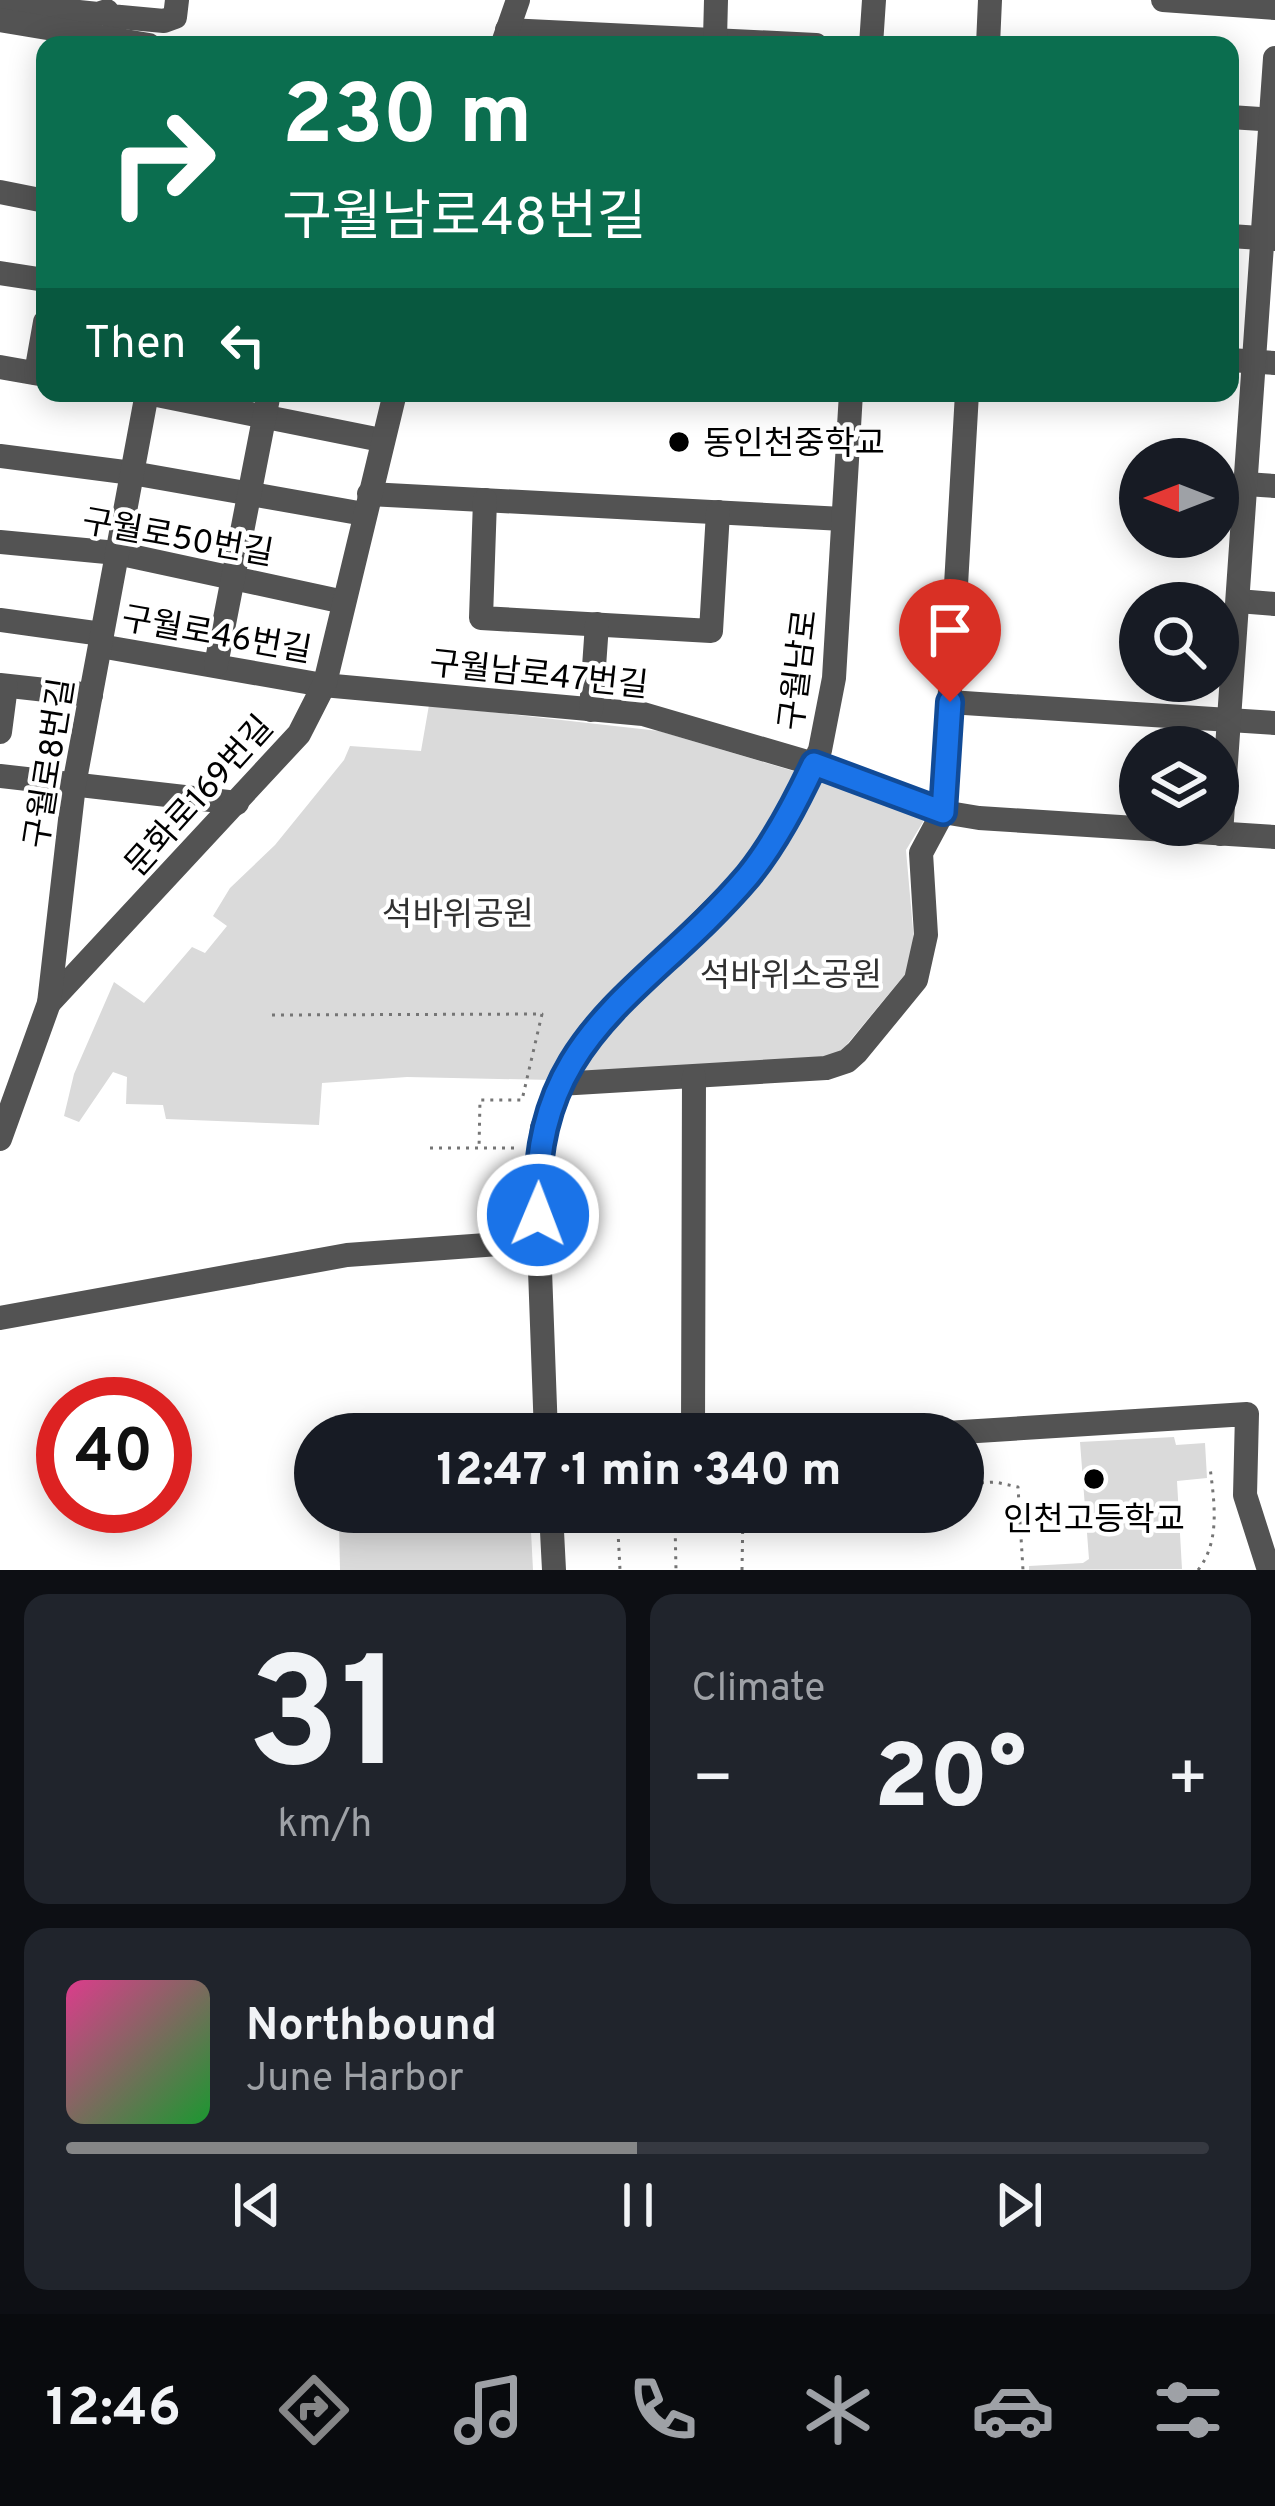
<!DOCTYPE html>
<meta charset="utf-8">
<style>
:root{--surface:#171b24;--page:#20242c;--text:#f1f3f6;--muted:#9ea1a6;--line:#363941;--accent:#858687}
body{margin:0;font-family:Overpass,"Noto Sans KR",sans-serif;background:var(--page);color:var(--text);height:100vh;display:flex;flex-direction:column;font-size:45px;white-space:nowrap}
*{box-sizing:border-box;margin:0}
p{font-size:39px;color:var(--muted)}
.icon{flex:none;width:66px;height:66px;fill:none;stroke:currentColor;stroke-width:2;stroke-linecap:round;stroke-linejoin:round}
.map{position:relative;height:1570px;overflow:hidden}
.details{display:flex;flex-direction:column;gap:24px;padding:24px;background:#0d0f14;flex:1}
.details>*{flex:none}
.banner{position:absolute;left:36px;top:36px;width:1203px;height:366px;border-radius:24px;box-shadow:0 6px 30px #0003;background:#0b6e4f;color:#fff;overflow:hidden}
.needle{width:78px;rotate:270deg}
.fabs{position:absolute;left:1119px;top:438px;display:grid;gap:24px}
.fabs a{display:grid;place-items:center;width:120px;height:120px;border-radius:50%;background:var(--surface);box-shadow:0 6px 30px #0003;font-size:60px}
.speed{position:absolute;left:36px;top:1377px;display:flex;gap:24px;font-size:60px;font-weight:700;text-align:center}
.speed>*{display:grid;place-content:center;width:156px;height:156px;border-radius:50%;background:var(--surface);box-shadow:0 6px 30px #0003;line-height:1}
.speed .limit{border:18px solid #d22;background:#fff;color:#111}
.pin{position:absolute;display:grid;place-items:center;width:102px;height:102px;color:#fff;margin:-123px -51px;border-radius:50% 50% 50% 0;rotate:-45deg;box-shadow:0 0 12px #0007}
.pin .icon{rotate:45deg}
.me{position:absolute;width:132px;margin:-66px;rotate:1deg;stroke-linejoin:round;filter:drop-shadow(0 0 9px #0008)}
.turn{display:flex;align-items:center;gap:42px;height:252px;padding:0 48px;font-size:54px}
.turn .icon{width:156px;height:156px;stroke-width:2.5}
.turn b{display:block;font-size:84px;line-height:102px}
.then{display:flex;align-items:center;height:114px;padding:0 48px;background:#0003;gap:24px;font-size:45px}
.big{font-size:90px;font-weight:800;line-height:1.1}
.details .tile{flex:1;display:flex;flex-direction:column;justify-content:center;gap:18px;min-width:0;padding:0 42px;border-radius:24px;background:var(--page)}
.details .dial{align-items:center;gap:0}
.dial b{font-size:156px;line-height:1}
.song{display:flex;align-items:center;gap:36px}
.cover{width:144px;height:144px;border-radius:18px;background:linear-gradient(135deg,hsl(330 70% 55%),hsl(130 70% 35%))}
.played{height:12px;border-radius:6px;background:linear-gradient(90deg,var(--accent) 50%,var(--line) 50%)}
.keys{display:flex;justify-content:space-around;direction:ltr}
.heat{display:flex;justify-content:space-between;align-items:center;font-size:66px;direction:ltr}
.details .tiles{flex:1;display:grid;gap:24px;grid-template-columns:1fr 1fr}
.tile:last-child{grid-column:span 2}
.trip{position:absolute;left:294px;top:1413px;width:690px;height:120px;border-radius:60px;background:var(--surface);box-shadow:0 6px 30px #0003;font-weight:800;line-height:120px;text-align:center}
.menu{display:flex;height:192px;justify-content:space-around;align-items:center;background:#090b0e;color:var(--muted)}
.menu .icon{width:84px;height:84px}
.menu .current{color:var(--accent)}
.menu b{font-size:54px;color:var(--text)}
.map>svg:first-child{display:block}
.green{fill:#dadada}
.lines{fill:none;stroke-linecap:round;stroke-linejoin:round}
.path{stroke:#757575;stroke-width:3;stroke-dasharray:3 6;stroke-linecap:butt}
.minor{stroke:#535353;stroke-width:24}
.route-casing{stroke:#114b97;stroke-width:30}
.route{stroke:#1a73e8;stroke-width:21}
.poi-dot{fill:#000;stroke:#fff;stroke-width:4.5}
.labels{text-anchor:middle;stroke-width:9;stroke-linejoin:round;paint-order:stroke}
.poi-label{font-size:33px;fill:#000;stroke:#fff;text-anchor:start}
.street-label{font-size:33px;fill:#000;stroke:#fff}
.park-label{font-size:33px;fill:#313131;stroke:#fff}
</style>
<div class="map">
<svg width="1275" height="1570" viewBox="0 0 1275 1570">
<rect width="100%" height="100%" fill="#fff"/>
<!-- green -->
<g class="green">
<polygon points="429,705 659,731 800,773 738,874 552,1080 407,1077 322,1083 319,1125 166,1119 163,1105 126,1104 127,1077 113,1072 79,1122 64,1116 74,1074 114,982 144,1003 192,947 205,953 227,926 213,916 230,888 275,845 344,760 350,746 421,751"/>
<polygon points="818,776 926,817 906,850 914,941 907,972 839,1054 824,1061 576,1076 598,1038"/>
<polygon points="1174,1437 1176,1445 1205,1443 1207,1478 1177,1481 1182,1569 1029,1570 1029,1566 1083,1563 1089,1559 1080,1442"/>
<polygon points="479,1512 530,1512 533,1570 340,1570 339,1524"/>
</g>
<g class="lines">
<!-- path -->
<g class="path">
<polyline points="272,1015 542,1014 522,1100 480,1100 479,1149"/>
<polyline points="430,1148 519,1148"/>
<polyline points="963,1484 995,1482 1018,1487 1023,1570"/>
<polyline points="617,1512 620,1570"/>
<polyline points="658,1512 675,1522 676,1570"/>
<polyline points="742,1570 743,1512"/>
<path d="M1198 1570C1221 1541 1214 1501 1210 1467"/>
</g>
<!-- minor -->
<g class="minor">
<polyline points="1163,0 1275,8"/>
<polyline points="0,2 39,6 46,2 51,9 98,14 107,11 110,16 164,21 175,17 177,0"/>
<polyline points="0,20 149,45"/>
<polyline points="507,30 816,45"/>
<polyline points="715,39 716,0"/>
<polyline points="503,43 518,0"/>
<polyline points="871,45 874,0"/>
<polyline points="988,45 990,0"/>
<polyline points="1230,117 1275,120"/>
<polyline points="0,192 45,201"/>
<polyline points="1230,236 1275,239"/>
<polyline points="0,273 45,280"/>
<polyline points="1230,360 1275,363"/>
<polyline points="0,367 45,375"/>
<polyline points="36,373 45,322"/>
<polyline points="147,393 381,440"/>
<polyline points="0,456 132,473 364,514"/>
<polyline points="1246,484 1275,486"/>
<polyline points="369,494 843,519"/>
<polyline points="485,500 481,618 711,631 718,512"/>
<polyline points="0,542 117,553 344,602"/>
<polyline points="1238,601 1275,604"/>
<polyline points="0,620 102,634"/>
<polyline points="100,646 323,685 643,714 814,764 943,812 979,818 1275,837"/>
<polyline points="216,665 269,393"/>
<polyline points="0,685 91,695"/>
<polyline points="949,702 1275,723"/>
<polyline points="591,710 597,624"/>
<polyline points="0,732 6,686"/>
<polyline points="0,776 237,803"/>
<polyline points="1221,834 1275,58"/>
<polyline points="49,1003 299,734 325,683 395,393"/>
<polyline points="559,1084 826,1068 847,1061 857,1052 916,980 926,935 921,853 943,812 967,393"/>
<polyline points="0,1139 49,1003 74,785 147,393"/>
<polyline points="0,1318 347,1255 540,1241"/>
<polyline points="546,1434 537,1188 542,1128 565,1071 590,1032 749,874 792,808 820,750 834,678 851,393"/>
<polyline points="693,1434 694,1077"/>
<polyline points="930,1434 1247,1414 1245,1495 1269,1570"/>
<polyline points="551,1512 554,1570"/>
</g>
</g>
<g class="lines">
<!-- route casing -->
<g class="route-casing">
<path id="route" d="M538 1215C530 1032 646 996 748 876 775 843 796 802 814 764L943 812 950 702"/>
</g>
<!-- route -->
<use href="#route" class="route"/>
</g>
<!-- markers -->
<g class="poi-dot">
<circle cx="679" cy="442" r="12"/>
<circle cx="1094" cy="1479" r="12"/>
</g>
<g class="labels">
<!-- poi labels -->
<g class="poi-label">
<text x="703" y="454">동인천중학교</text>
<text x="1094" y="1530" text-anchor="middle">인천고등학교</text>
</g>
<!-- street labels -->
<g class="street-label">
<text transform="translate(178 536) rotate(10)" y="12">구월로50번길</text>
<text transform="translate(217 633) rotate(10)" y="12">구월로46번길</text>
<text transform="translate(797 670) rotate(-83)" y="12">구월남로</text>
<text transform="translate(539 673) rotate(6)" y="12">구월남로47번길</text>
<text transform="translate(48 763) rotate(-81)" y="12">구월로8번길</text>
<text transform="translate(198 795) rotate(-48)" y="12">문화로169번길</text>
</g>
<!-- park labels -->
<g class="park-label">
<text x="458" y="925">석바위공원</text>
<text x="791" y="986">석바위소공원</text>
</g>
</g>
</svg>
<div class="fabs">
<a><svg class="needle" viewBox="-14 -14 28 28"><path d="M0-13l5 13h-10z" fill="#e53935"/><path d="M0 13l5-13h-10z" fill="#9ea1a6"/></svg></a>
<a><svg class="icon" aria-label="search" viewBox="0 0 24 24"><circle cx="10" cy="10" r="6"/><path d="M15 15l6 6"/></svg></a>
<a><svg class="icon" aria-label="layers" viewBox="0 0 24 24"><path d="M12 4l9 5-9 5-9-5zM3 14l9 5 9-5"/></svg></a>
</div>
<div class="speed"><div class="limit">40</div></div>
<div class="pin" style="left:950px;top:702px;background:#d93025"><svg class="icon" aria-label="arrive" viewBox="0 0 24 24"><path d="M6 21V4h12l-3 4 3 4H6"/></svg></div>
<svg class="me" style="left:538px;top:1215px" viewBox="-20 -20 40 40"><circle r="17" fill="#1a73e8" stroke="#fff" stroke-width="3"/><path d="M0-11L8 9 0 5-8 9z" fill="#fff"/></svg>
<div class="trip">12:47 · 1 min · 340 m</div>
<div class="banner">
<div class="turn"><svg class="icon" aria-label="right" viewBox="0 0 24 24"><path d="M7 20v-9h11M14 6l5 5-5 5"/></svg><div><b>230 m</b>구월남로48번길</div></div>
<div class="then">Then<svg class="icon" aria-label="left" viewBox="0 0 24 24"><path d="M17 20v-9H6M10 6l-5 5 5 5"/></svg></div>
</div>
</div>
<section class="details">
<div class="tiles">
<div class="tile dial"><b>31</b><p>km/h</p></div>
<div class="tile"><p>Climate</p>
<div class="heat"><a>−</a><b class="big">20°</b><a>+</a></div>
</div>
<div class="tile">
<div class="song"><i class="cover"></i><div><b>Northbound</b><p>June Harbor</p></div></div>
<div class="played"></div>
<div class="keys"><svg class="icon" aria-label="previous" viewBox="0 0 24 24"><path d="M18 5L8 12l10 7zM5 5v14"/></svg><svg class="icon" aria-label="pause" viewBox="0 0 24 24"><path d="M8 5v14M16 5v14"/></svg><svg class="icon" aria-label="next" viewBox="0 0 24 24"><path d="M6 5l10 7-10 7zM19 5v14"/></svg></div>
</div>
</div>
</section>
<nav class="menu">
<b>12:46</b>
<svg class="icon current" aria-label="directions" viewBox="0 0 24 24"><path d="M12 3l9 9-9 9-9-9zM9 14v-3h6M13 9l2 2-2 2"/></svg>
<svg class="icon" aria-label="music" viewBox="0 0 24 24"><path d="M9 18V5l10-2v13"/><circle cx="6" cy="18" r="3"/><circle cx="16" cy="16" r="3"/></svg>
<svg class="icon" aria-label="phone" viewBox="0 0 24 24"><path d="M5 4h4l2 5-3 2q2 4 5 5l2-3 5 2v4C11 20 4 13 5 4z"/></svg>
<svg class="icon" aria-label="climate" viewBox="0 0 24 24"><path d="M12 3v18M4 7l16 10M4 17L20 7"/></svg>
<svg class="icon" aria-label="car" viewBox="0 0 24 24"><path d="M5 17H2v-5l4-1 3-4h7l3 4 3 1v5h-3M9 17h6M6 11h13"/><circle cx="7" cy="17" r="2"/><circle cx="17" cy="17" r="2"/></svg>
<svg class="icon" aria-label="filters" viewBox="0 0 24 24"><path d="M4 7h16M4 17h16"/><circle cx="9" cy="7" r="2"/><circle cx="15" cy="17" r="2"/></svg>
</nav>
